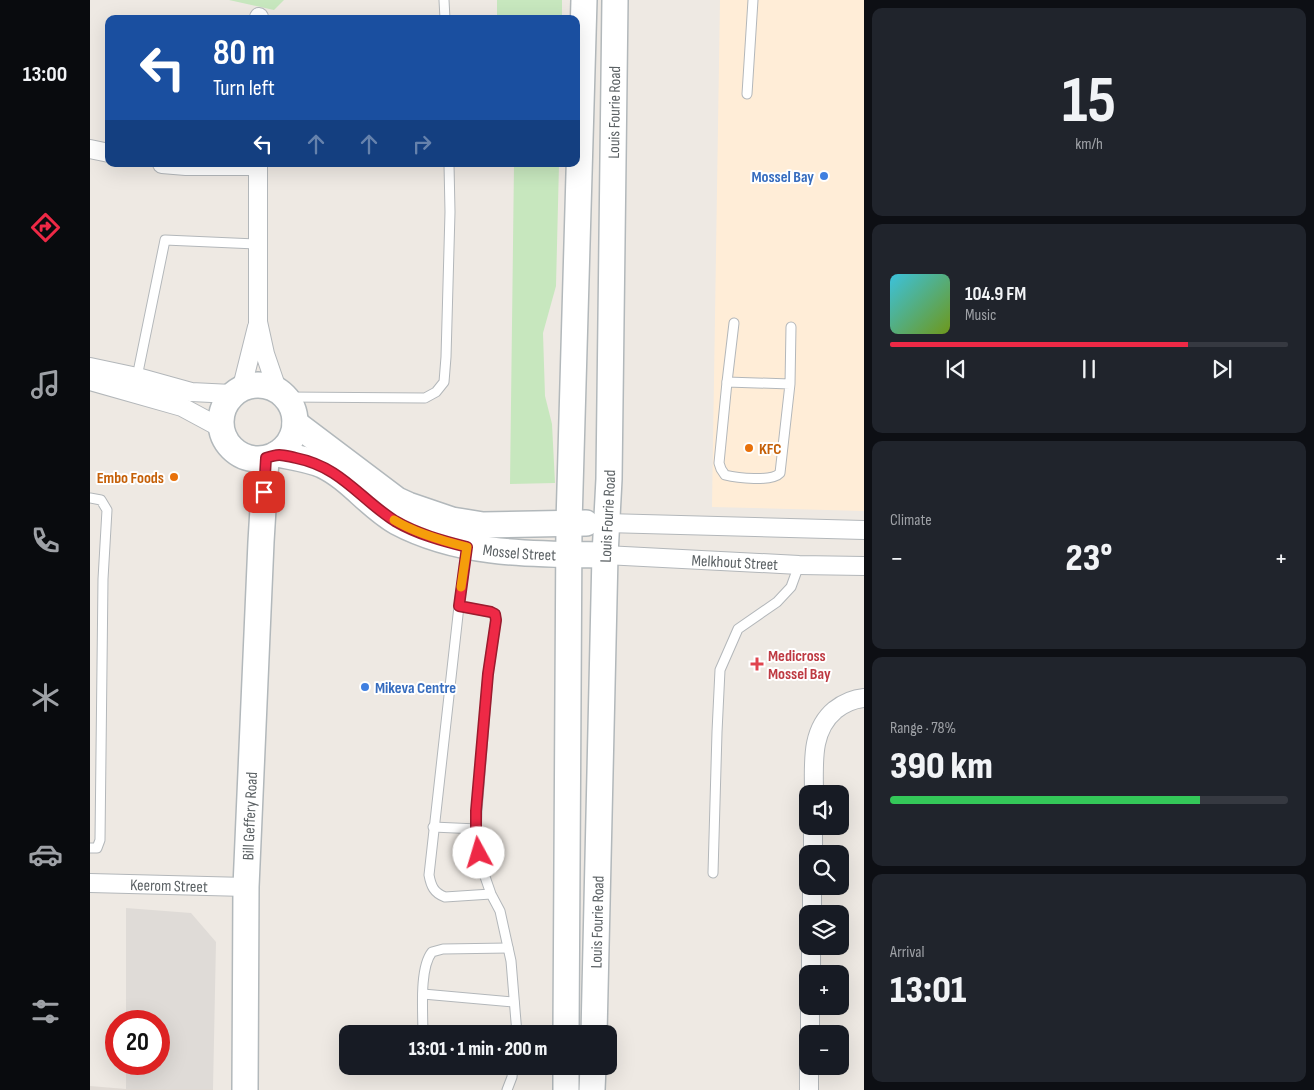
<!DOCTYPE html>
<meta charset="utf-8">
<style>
:root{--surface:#171b24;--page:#20242c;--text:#f1f3f6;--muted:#9ea1a6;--line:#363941;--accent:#ee2946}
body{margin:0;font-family:"Sofia Sans Condensed",sans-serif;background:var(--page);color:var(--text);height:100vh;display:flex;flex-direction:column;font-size:19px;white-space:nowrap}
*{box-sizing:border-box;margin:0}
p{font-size:16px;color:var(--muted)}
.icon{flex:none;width:28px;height:28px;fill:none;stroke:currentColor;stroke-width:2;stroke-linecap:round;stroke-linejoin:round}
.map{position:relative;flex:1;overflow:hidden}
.sheet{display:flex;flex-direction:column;gap:8px;padding:8px;background:#0d0f14;width:450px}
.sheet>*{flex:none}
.top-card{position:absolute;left:15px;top:15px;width:475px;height:152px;border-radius:10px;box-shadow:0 5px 20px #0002;background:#1a4fa0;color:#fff;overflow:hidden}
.tools{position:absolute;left:709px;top:785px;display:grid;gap:10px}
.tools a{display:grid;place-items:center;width:50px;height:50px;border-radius:10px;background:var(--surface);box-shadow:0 5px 20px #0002;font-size:25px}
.speed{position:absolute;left:15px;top:1010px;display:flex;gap:10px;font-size:25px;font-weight:700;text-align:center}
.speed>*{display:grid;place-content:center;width:65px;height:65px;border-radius:50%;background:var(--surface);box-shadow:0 5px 20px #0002;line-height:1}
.speed .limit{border:8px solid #d22;background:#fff;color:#111}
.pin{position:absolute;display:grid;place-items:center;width:42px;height:42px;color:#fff;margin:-21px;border-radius:10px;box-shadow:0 2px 8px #0006}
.me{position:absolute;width:55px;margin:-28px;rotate:354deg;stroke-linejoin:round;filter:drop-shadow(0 0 4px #0008)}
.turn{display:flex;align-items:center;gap:18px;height:105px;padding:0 25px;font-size:22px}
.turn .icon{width:65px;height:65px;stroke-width:2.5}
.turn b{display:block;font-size:35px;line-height:42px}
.lanes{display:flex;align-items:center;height:48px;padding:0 25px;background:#0003;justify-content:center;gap:25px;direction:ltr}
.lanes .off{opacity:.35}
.big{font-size:38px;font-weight:800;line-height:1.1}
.sheet .card{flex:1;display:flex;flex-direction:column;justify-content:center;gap:8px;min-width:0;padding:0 18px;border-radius:10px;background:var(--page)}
.sheet .dial{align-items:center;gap:0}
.dial b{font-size:65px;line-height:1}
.song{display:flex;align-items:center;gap:15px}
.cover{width:60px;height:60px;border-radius:8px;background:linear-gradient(135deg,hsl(190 70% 55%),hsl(80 70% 35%))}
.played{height:5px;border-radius:2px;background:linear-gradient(90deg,var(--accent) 75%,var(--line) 75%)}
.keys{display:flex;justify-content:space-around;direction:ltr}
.heat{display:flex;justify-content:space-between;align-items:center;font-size:28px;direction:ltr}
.charge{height:8px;border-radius:4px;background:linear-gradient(90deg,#34c759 78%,var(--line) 0)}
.trip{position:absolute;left:249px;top:1025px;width:278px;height:50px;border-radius:10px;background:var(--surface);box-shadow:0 5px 20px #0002;font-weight:800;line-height:50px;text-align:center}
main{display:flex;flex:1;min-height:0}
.tab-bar{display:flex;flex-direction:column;width:90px;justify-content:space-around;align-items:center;background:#090b0e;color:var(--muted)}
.tab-bar .icon{width:35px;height:35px}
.tab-bar .on{color:var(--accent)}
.tab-bar b{font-size:22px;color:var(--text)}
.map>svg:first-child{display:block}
.commercial{fill:#ffedd7}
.industrial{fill:#dfdbd7}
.education{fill:#e0dad4}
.green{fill:#c7e7be}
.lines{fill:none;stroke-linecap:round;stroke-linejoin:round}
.lane-casing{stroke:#b3b7ba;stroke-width:11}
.street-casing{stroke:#b3b7ba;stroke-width:20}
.secondary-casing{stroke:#b2b8bb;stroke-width:28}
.lane{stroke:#fff;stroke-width:9}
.street{stroke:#fff;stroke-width:18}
.secondary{stroke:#fff;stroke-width:25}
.route-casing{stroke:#9b1b2e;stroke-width:12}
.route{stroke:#ee2946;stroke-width:9}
.slow{stroke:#f59e0b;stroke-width:9}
.shop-dot{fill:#3f7fe0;stroke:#fff;stroke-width:2}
.food-dot{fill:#e8710a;stroke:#fff;stroke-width:2}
.health-dot{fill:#e0444e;stroke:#fff;stroke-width:2}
.labels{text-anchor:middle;stroke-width:4;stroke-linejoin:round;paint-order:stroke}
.street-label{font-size:16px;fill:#5b6164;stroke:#fff}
.shop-label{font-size:16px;font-weight:bold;fill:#366cbe;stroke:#fff;text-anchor:end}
.food-label{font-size:16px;font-weight:bold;fill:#c56008;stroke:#fff;text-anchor:start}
.health-label{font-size:16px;font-weight:bold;fill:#be3a42;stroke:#fff;text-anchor:start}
</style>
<main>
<nav class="tab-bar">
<b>13:00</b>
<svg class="icon on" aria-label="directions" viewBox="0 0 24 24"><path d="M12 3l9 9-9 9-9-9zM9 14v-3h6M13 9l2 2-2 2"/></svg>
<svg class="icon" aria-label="music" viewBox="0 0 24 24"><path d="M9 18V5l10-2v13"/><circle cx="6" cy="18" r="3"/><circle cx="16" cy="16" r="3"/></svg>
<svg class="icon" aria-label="phone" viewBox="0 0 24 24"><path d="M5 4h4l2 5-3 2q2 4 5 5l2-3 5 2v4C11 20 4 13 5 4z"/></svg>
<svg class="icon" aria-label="climate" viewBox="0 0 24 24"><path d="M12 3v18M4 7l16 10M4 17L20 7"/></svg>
<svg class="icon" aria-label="car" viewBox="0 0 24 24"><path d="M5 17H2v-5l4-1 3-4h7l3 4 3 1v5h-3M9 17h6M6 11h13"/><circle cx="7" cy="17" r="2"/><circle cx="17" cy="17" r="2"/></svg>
<svg class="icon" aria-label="filters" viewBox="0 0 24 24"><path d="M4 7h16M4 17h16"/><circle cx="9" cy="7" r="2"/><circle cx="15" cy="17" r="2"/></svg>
</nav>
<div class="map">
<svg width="774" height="1090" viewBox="0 0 774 1090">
<rect width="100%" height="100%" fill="#eee9e3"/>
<!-- commercial -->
<polygon class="commercial" points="630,0 774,0 774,511 622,507"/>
<!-- industrial -->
<polygon class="industrial" points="36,908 101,913 126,942 123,1089 36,1089 36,1064 69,1064 69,1021 36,1021"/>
<!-- education -->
<polygon class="education" points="0,1086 36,1089 123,1089 123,1090 0,1090"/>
<!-- green -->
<g class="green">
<polygon points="139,0 194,0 184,10"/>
<rect x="407" y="0" width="65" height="19"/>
<polygon points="424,164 469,164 466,286 453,333 455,396 462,424 465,483 420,484"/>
</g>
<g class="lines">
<!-- lane casing -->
<g class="lane-casing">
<g id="lane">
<polyline points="354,0 355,19"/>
<polyline points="657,94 663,0"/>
<polyline points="47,377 75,240 168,244"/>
<polyline points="637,382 644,323"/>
<path d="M700 384 637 382 629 463 631 469 635 475C647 478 682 482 690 473L700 384 701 327"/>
<polyline points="196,397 335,398 346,392 354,382 356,357 360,212 359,164"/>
<polyline points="0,498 11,500 17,510 13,579 10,840 7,848 0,848"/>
<polyline points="369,606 377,547"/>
<polyline points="343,827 387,829"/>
<polyline points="623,873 627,732 630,670 648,629 687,602 701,587 709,565"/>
<path d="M401 894 355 897C344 893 341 886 339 875L369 606 401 612 405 614 406 620 398 674 387 811 386 838 392 868 401 894 410 911 421 961 427 1034"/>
<polyline points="333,994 424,1002"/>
<path d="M333 1034C333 1013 329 968 342 952L353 949 418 948"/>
<polyline points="417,1090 422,1077 423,1066"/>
</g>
</g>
<!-- street casing -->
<g class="street-casing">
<g id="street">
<polyline points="169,19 169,17"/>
<polyline points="0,149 19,153"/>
<polyline points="72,164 96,166 168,166"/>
<polyline points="168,164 168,322 175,354 187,389"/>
<polyline points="0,367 47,377 101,392 142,394"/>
<polyline points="0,381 92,407 131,428"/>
<polyline points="152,387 167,327"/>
<polyline points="516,523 774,530"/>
<path id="s1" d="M515 555 709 565 774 566"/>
<path d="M724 794C724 764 720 731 745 710 754 703 763 699 774 698"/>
<polyline points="723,854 723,826"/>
<path id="s2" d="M0 883 156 887"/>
<polyline points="722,914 722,886"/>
<polyline points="721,974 721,946"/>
<polyline points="720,1034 720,1006"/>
<polyline points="719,1090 719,1066"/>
</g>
</g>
<!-- secondary casing -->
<g class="secondary-casing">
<g id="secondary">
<circle cx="168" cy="422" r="37"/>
<polyline points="205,423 307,500 318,505 362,520 393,525 496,523"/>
<path id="s3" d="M187 454C202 457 218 459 232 465 260 478 280 507 307 522 371 556 445 554 515 555"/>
<polyline points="476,1034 479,523 494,0"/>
<path id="s4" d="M504 1034 515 555 519 479 525 0"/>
<path id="s5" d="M155 1090 156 887 171 542 176 459"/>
<polyline points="476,1090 476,1066"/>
<polyline points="502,1090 503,1066"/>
</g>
</g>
<!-- lane -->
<use href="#lane" class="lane"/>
<!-- street -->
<use href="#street" class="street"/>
<!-- secondary -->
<use href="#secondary" class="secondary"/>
</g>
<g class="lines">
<!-- route casing -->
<g class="route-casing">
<path id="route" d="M174 492 176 458C190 453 192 455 206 458 251 467 269 498 305 521 327 534 353 541 377 547L369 606 401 612 405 614 406 620 398 674 386 811V838L389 853"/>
</g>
<!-- route -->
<use href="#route" class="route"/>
<!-- slow -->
<path class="slow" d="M304 520C325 533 353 541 377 547L371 587"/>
</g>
<!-- markers -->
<g class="shop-dot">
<circle cx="734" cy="176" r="5"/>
<circle cx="275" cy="687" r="5"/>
</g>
<g class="food-dot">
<circle cx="659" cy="448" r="5"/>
<circle cx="84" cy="477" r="5"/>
</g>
<path class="health-dot" d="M664.5 656.5h5v5h5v5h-5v5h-5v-5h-5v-5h5z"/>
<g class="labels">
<!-- street labels -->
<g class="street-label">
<text dy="6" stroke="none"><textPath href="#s4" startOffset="922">Louis Fourie Road</textPath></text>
<text dy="6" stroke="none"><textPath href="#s4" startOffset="518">Louis Fourie Road</textPath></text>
<text dy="6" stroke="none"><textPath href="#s3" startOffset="268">Mossel Street</textPath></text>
<text dy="6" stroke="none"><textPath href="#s1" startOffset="130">Melkhout Street</textPath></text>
<text dy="6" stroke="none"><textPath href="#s5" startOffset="274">Bill Geffery Road</textPath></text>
<text dy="6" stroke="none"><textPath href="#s2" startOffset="79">Keerom Street</textPath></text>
<text dy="6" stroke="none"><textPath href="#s4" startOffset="112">Louis Fourie Road</textPath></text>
</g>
<!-- shop labels -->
<g class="shop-label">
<text x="724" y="182">Mossel Bay</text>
<text x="285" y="693" text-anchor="start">Mikeva Centre</text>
</g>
<!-- food labels -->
<g class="food-label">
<text x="669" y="454">KFC</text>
<text x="74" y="483" text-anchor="end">Embo Foods</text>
</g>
<!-- health labels -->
<g class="health-label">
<text x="678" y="661">Medicross<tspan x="678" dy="18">Mossel Bay</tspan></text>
</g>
</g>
</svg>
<div class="tools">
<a><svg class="icon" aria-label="sound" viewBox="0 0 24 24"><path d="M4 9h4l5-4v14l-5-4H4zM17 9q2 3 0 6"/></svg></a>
<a><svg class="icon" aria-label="search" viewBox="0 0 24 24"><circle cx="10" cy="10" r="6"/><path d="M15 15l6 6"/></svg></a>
<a><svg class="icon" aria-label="layers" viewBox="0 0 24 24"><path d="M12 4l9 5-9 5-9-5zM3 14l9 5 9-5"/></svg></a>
<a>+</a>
<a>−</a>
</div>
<div class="speed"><div class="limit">20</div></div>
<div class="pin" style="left:174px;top:492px;background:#d93025"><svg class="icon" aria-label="arrive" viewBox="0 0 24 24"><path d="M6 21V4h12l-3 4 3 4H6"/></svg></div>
<svg class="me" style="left:389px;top:853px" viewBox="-20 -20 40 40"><circle r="19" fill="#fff"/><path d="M0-13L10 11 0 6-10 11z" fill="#ee2946"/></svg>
<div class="trip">13:01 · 1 min · 200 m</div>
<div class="top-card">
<div class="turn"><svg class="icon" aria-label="left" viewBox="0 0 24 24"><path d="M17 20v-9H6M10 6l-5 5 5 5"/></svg><div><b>80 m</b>Turn left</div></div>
<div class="lanes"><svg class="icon" aria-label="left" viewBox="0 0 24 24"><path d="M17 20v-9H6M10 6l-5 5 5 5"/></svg><svg class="icon off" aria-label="ahead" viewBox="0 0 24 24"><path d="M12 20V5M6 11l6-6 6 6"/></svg><svg class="icon off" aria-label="ahead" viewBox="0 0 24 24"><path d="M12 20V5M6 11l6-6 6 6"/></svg><svg class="icon off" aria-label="right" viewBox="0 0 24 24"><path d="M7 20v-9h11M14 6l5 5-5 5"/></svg></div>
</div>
</div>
<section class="sheet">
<div class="card dial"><b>15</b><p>km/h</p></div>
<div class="card">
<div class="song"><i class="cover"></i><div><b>104.9 FM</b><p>Music</p></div></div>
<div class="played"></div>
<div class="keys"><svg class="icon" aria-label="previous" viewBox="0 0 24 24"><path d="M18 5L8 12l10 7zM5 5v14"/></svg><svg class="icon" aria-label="pause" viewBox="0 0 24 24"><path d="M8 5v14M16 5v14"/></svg><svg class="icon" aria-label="next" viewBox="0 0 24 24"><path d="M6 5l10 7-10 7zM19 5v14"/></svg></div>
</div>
<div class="card"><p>Climate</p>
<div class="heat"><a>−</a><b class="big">23°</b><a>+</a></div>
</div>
<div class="card"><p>Range · 78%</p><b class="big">390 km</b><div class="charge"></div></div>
<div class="card"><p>Arrival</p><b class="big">13:01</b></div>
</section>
</main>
